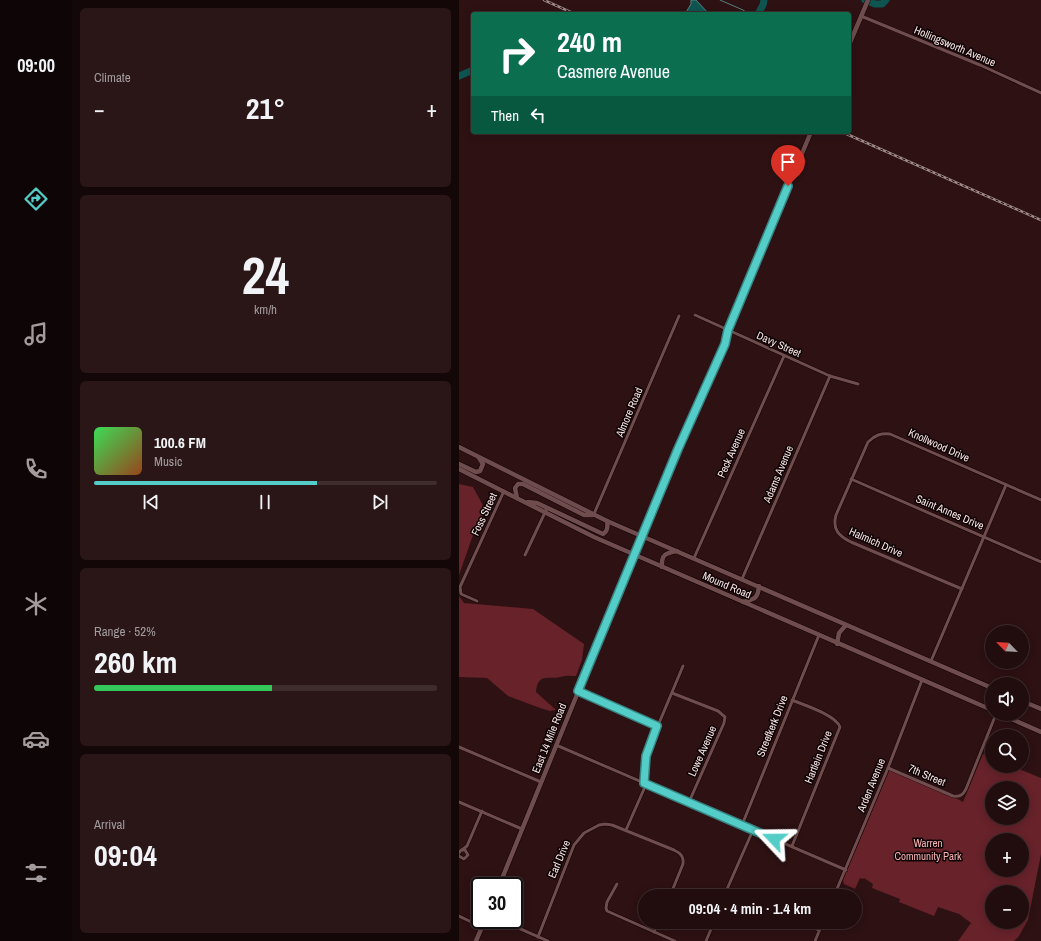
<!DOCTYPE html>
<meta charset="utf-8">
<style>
:root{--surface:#220d0e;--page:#2a1617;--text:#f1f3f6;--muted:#a29c9e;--line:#3f2d2e;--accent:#54cdc8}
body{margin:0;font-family:"Archivo Narrow",sans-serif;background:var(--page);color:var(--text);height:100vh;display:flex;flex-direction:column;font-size:15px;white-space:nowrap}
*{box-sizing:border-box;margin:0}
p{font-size:13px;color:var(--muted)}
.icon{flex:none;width:22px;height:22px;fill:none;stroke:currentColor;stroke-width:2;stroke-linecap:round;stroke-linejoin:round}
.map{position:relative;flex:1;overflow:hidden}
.side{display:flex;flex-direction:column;gap:8px;padding:8px;background:#130708;width:387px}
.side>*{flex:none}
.banner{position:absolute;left:12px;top:12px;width:380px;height:122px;border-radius:4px;box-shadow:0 2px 10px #0003,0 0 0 1px var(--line);background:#0b6e4f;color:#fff;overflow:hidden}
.needle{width:26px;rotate:295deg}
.fabs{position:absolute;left:526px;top:625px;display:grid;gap:8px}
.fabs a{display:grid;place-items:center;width:44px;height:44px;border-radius:50%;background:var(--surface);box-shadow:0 2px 10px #0003,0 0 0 1px var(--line);font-size:20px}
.speed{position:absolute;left:12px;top:877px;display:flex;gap:8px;font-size:20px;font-weight:700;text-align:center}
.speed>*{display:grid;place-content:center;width:52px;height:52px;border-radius:50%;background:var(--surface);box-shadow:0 2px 10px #0003,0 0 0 1px var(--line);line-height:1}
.speed .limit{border:2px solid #111;border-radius:6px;background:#fff;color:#111}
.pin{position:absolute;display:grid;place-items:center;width:34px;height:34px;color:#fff;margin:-41px -17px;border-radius:50% 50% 50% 0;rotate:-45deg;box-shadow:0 0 4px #0007}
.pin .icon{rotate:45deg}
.me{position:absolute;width:44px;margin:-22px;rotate:293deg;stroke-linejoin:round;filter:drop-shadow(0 0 3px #0008)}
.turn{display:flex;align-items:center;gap:14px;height:84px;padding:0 20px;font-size:18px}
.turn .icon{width:52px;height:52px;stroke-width:2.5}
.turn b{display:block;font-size:28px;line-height:34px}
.then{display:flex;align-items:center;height:38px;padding:0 20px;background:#0003;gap:8px;font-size:15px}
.big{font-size:30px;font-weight:800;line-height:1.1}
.side .widget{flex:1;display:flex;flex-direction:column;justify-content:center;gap:6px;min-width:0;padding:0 14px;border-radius:6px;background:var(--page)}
.side .dial{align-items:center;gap:0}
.dial b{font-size:52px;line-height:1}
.song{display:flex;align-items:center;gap:12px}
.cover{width:48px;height:48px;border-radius:6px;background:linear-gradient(135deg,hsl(130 70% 55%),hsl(20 70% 35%))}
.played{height:4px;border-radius:2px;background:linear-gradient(90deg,var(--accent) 65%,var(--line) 65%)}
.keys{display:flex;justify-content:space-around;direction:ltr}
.heat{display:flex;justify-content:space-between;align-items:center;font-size:22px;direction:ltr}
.charge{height:6px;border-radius:3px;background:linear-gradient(90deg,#34c759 52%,var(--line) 0)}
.trip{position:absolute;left:179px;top:889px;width:224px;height:40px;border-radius:20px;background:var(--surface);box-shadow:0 2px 10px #0003,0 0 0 1px var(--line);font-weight:800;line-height:40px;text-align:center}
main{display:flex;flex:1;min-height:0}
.tabs{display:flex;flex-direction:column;width:72px;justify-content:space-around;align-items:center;background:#0e0506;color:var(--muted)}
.tabs .icon{width:28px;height:28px}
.tabs .on{color:var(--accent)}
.tabs b{font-size:18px;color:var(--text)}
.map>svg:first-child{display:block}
.green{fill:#67222a;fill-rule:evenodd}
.water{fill:#0e5552;stroke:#55807e}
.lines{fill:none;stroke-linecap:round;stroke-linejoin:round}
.stream{stroke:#55807e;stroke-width:1}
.river{stroke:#0e5552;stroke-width:7}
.minor-casing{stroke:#130002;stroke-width:4}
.secondary-casing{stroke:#130002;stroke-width:5.5}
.minor{stroke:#6f4d4e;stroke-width:3}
.secondary{stroke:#6f4d4e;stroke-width:4.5}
.rail-casing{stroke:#a08889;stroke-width:2.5}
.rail{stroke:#0d0304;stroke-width:1;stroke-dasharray:3;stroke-linecap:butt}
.route-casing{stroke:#378582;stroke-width:10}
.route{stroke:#54cdc8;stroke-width:7}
.labels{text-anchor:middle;stroke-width:3;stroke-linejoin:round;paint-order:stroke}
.street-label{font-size:11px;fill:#fae5e5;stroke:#0d0304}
.park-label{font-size:11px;fill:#fab3b5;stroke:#0d0304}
</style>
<main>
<nav class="tabs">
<b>09:00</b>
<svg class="icon on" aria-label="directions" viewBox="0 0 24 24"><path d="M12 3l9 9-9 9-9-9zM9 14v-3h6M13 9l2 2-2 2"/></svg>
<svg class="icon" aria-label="music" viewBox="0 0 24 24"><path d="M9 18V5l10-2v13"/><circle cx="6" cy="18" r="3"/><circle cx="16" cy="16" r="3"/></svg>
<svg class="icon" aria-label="phone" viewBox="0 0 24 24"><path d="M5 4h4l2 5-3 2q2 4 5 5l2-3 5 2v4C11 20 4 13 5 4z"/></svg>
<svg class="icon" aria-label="climate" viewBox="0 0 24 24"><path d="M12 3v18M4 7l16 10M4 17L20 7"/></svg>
<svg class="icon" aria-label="car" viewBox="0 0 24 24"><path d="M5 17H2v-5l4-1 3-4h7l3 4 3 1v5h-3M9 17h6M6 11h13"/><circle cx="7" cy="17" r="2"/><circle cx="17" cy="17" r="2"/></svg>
<svg class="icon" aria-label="filters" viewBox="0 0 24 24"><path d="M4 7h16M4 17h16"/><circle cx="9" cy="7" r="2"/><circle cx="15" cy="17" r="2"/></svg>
</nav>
<section class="side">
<div class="widget"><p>Climate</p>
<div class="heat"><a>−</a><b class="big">21°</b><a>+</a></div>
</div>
<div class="widget dial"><b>24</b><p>km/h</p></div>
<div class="widget">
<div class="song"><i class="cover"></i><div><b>100.6 FM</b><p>Music</p></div></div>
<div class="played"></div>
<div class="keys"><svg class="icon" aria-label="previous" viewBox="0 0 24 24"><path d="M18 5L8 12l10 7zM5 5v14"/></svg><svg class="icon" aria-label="pause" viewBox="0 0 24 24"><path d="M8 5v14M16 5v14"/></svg><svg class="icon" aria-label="next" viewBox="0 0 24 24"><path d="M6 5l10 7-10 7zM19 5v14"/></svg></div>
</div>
<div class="widget"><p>Range · 52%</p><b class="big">260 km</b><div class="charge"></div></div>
<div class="widget"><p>Arrival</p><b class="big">09:04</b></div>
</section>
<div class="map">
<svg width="582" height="941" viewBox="0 0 582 941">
<rect width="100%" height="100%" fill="#2d1113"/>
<!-- green -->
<g class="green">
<polygon points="0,484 14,487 26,509 14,535 0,575"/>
<path d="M0 596 5 603 74 609 125 644 123 660 117 676C110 676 108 675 101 677 90 680 79 672 77 692L97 710 91 711 81 708 49 696 28 678 0 677Z"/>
<path d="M524 754 533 758V766H553L582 778V854L569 920 560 936 555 941H499L512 923 500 914 479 907 475 916 440 902 441 899 413 888 414 884 405 878 404 879 401 878 396 889 385 884 384 880 430 771H434L495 797 504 802ZM533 788H563V818H533ZM533 840H563V870H533ZM533 892H563V922H533Z"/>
</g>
<!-- water -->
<polygon class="water" points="232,0 237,0 250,14 226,14 232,4"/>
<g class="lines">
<!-- stream -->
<polyline class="stream" points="261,0 284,10 290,14"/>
<!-- river -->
<g class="river">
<polyline points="406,0 416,4 423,4 427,0"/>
<polyline points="299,14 304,5 305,0"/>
<polyline points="0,76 14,70"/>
</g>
<!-- minor casing -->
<g class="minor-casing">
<g id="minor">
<polyline points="402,16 521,65 582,93"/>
<polyline points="236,315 371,376 399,384"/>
<polyline points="392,479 582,562"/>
<polyline points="135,514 220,316"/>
<polyline points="66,555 88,508"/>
<polyline points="235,558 325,356"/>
<polyline points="283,579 371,376"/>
<path d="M503 589 392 542C380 536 373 530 377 515L409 442C416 435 422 433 431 434L582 500"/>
<polyline points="18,601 2,594 1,587 45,491"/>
<polyline points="472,661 547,485"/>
<polyline points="119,691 198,726"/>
<polyline points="213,693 259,711 266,717 265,723 230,802"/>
<polyline points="97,745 387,870"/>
<polyline points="0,747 82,782"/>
<path d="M429 768 494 796C501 797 504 795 507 789L537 714"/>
<polyline points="0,802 63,829"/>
<polyline points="283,825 360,635"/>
<polyline points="167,830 185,789 187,756 190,747 224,666"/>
<path d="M333 846 381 727C377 715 345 705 333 700"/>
<polyline points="3,850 8,846 23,811"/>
<polyline points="0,853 2,850 6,850 9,855 5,859 0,856"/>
<polyline points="158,884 148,902 147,908 148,911 216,941"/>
<polyline points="267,890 282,896"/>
<polyline points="265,896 294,830"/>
<polyline points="375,896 429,768 463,680"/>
<polyline points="0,916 23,927"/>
<polyline points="41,920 89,941"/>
<polyline points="341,922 360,930"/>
<polyline points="195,932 199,922"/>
<path d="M79 937 115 845 125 833 140 825 146 824 153 825 215 850C221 853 225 856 224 864L211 896"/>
<polyline points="247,941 255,922"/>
<polyline points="356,941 364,922"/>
</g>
</g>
<!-- secondary casing -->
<g class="secondary-casing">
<g id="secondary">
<polyline points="390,45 409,0"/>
<polyline points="0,447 148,521 533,688"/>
<polyline points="0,464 17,472 21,471 24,464 20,458"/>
<polyline points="0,469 135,537 533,710"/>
<polyline points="58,498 56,488 59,484 64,484 125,515 134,515"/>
<path d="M69 502 78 503 144 534C149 531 149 526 148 521"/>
<path d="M203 567C202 554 207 553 218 551"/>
<path d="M284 602C295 599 299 599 300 586"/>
<polyline points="378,644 380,633 387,625"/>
<polyline points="563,701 582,709"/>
<polyline points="541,714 582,732"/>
<polyline points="40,886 183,535 230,424 265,344 269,330 352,132"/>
<polyline points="17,941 26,920"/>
</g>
</g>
<!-- minor -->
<use href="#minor" class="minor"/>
<!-- secondary -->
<use href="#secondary" class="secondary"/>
<!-- rail casing -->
<g class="rail-casing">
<g id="rail">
<polyline points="85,0 116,14"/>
<polyline points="383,132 582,220"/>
</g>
</g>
<!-- rail -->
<use href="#rail" class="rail"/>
</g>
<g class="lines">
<!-- route casing -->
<g class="route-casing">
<polyline id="route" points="315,839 185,783 187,756 198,726 119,691 219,449 266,344 269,330 329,186"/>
</g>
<!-- route -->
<use href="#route" class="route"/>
</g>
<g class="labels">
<!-- street labels -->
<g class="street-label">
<text transform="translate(496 46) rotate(23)" y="4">Hollingsworth Avenue</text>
<text transform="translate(320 344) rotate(24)" y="4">Davy Street</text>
<text transform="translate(170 412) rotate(-67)" y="4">Almore Road</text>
<text transform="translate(480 445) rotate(24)" y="4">Knollwood Drive</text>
<text transform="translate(272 453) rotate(-66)" y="4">Peck Avenue</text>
<text transform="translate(319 474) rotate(-67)" y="4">Adams Avenue</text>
<text transform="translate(491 512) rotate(23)" y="4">Saint Annes Drive</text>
<text transform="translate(25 514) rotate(-65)" y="4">Foss Street</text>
<text transform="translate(417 542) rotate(24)" y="4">Halmich Drive</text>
<text transform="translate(268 585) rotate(23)" y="4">Mound Road</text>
<text transform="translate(313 726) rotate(-68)" y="4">Streefkerk Drive</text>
<text transform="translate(90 738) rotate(-68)" y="4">East 14 Mile Road</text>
<text transform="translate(243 751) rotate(-66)" y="4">Lowe Avenue</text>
<text transform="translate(359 757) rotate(-68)" y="4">Hartlein Drive</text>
<text transform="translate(468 775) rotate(23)" y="4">7th Street</text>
<text transform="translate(412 785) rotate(-68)" y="4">Arden Avenue</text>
<text transform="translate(100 859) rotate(-67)" y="4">Earl Drive</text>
</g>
<!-- park labels -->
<g class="park-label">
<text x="469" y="847">Warren<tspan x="469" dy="13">Community Park</tspan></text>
</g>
</g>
</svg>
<div class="fabs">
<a><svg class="needle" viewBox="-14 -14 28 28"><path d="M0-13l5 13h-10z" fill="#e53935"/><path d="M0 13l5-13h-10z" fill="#a29c9e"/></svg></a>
<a><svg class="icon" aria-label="sound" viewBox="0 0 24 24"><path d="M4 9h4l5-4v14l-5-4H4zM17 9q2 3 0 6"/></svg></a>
<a><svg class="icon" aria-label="search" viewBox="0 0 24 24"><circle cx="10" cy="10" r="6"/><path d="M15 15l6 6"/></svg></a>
<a><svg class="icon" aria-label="layers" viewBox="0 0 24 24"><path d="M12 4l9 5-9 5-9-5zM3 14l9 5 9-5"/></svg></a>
<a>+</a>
<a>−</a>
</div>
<div class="speed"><div class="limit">30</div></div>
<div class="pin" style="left:329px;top:186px;background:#d93025"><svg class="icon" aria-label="arrive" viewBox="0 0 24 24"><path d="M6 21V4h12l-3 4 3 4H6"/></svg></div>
<svg class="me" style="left:315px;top:839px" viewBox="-20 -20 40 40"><path d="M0-17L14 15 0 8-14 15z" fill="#54cdc8" stroke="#fff" stroke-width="4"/></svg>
<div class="trip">09:04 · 4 min · 1.4 km</div>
<div class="banner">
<div class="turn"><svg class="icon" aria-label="right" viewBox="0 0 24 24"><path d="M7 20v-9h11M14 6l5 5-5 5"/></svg><div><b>240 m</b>Casmere Avenue</div></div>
<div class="then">Then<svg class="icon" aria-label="left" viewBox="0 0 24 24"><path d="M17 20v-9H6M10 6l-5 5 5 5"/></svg></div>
</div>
</div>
</main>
